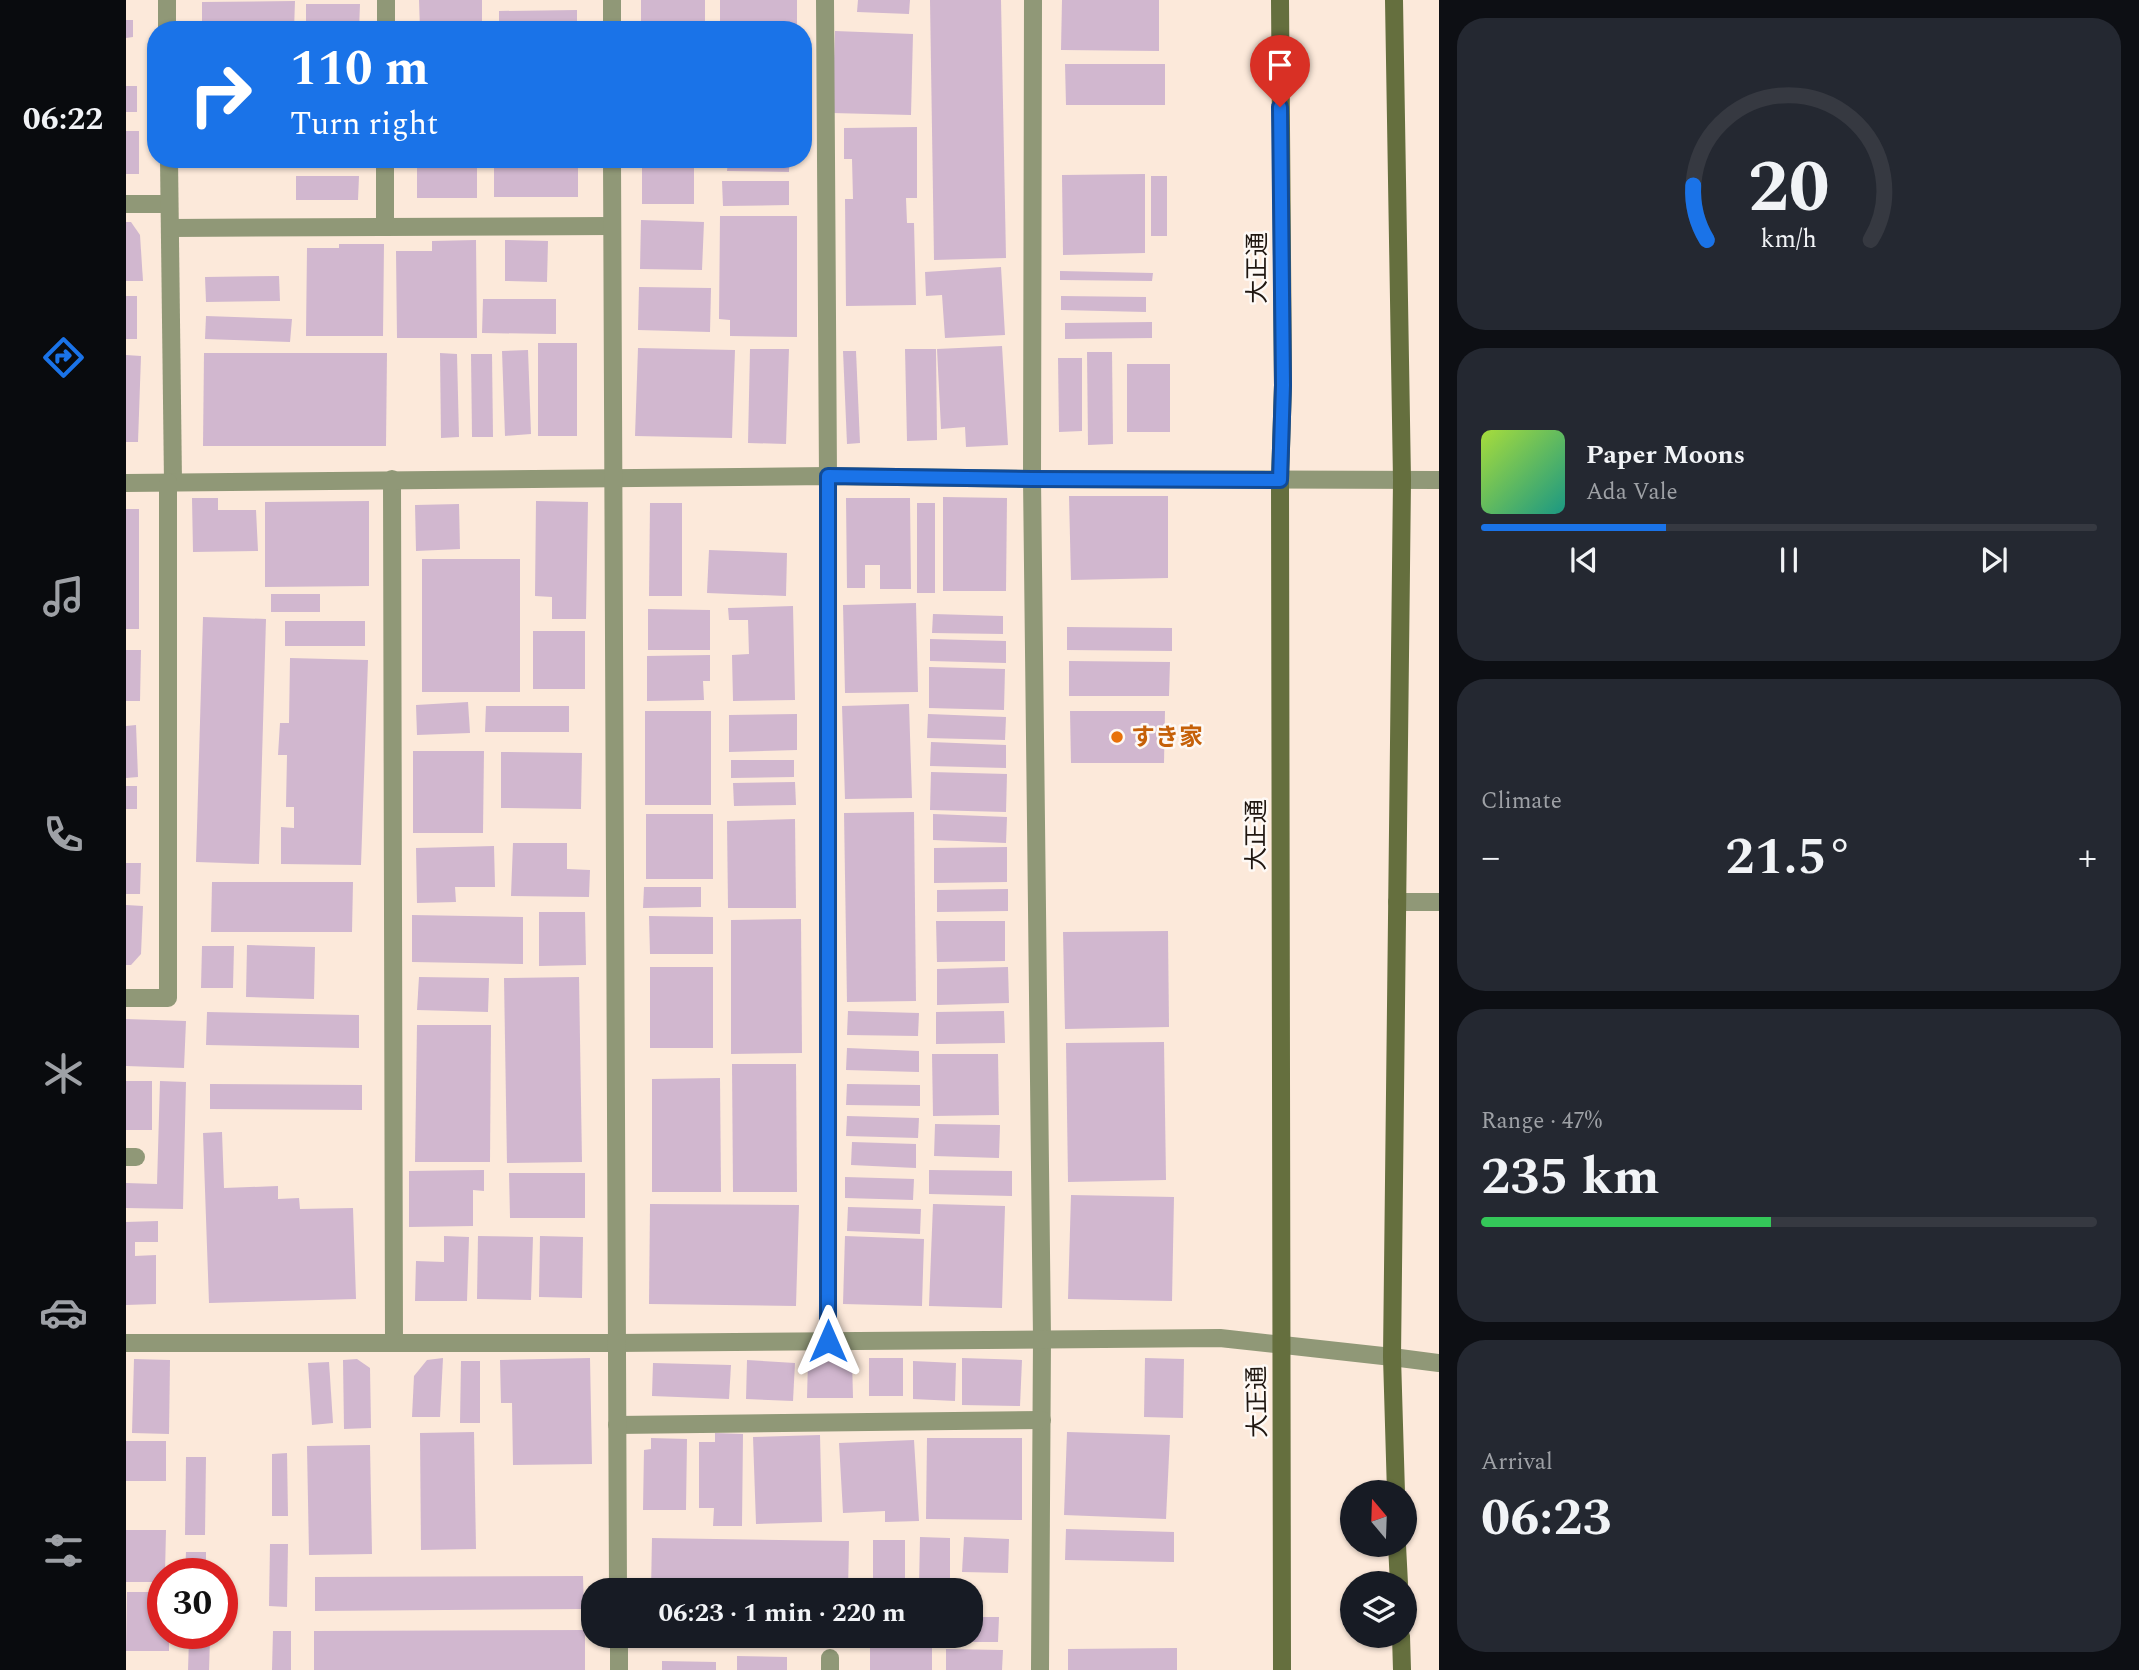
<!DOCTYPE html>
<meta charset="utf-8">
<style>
:root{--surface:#171b24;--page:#242831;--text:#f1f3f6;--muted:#9ea1a6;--line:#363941;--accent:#1a73e8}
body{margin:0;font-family:Spectral,"Noto Sans JP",serif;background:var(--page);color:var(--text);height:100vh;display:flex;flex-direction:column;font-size:26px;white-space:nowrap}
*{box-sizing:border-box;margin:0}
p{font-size:23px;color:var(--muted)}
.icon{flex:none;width:38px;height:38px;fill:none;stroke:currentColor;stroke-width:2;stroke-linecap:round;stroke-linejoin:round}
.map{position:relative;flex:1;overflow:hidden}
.side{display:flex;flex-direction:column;gap:18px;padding:18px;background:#0d0f14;width:700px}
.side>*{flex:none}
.guide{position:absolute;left:21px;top:21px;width:665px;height:147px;border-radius:28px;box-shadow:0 2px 5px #0004;background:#1a73e8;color:#fff;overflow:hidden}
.needle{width:46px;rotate:341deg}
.buttons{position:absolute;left:1214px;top:1480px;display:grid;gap:14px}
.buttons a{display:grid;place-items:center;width:77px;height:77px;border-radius:50%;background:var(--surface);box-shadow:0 2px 5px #0004;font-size:35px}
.speed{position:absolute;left:21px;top:1558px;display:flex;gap:14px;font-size:35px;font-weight:700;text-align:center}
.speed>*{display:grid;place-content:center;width:91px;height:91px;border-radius:50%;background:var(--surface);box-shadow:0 2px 5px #0004;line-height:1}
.speed .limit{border:10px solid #d22;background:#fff;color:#111}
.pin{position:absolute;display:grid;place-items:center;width:60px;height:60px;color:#fff;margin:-72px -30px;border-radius:50% 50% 50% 0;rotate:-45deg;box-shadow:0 0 7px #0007}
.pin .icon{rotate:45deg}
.me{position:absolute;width:77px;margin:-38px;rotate:0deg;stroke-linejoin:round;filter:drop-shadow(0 0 5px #0008)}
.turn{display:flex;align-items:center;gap:24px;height:147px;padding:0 28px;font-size:32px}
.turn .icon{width:91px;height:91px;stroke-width:2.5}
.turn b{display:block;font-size:49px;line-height:60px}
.big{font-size:52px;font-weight:700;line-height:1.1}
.side .card{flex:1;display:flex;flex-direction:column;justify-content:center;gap:10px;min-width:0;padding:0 24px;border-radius:28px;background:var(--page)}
.side .dial{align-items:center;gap:0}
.dial svg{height:182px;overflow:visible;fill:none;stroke:var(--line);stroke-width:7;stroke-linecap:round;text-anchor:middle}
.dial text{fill:var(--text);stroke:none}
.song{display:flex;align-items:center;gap:21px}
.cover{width:84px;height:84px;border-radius:10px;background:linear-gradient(135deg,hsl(80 70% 55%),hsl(170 70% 35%))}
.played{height:7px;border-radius:4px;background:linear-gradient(90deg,var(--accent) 30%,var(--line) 30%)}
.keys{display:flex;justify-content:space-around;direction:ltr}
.heat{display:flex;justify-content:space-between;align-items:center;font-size:38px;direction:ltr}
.charge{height:10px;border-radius:5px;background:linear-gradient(90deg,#34c759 47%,var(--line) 0)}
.trip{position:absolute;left:455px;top:1578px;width:402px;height:70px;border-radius:28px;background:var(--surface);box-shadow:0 2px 5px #0004;font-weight:700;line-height:70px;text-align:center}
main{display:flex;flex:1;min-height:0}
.menu{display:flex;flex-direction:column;width:126px;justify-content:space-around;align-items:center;background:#090b0e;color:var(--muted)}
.menu .icon{width:49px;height:49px}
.menu .active{color:var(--accent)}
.menu b{font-size:32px;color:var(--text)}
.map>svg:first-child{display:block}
.building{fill:#d1b7cf}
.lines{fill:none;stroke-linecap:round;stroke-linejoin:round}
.service{stroke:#909877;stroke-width:18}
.minor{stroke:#909877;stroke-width:18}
.tertiary{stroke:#909877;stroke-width:18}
.secondary{stroke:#656f3e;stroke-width:18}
.route-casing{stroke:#114b97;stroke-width:18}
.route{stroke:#1a73e8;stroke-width:12}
.food-dot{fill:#e8710a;stroke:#fef9f5;stroke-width:2.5}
.labels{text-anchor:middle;stroke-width:5;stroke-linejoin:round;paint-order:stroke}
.street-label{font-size:24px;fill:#201711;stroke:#fef9f5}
.food-label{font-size:24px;font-weight:bold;fill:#c56008;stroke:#fef9f5;text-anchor:start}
</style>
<main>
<nav class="menu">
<b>06:22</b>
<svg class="icon active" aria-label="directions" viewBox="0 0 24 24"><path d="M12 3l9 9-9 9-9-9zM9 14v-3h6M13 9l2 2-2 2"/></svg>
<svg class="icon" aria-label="music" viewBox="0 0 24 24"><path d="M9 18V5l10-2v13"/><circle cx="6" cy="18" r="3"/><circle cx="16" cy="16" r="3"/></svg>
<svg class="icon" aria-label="phone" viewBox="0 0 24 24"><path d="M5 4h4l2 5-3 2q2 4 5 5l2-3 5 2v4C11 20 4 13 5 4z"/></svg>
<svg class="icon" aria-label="climate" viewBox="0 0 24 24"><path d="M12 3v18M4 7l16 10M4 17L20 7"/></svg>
<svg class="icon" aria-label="car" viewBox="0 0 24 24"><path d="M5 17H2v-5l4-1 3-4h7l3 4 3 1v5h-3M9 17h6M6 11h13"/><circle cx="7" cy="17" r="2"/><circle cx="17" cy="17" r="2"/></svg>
<svg class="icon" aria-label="filters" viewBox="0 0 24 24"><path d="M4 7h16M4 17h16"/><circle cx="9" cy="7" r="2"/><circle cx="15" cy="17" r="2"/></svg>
</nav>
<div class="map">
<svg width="1313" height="1670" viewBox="0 0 1313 1670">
<rect width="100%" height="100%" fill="#fce9da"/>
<!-- building -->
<g class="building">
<polygon points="293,0 356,0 356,30 294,30"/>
<rect x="515" y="0" width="64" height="30"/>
<rect x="594" y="0" width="77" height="30"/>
<polygon points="732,0 784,0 783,14 731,12"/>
<polygon points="804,0 875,0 880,258 808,260"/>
<polygon points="936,0 1033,0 1033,51 935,50"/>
<polygon points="169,1 168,30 76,30 76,2"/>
<polygon points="180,4 234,4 233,30 180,30"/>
<polygon points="451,10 451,30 373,29 373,11"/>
<polygon points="0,20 7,20 7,37 0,38"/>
<polygon points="709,31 787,34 785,115 706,113"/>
<polygon points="939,64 1039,64 1039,105 940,105"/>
<rect x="0" y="86" width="11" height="26"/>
<polygon points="791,127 791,198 780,198 781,223 788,223 790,305 720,306 719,199 727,199 726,159 718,159 718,128"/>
<rect x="0" y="131" width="13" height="43"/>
<rect x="166" y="159" width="72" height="6"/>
<rect x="291" y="159" width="60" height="39"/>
<rect x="368" y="159" width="84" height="38"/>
<rect x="516" y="159" width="52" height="45"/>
<polygon points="602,159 663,159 663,172 601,171"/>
<polygon points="1019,174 1019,253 937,255 936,175"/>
<polygon points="170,176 233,176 232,200 170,200"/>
<rect x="1025" y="176" width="16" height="60"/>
<polygon points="596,181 663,181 663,205 597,206"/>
<polygon points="594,216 671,216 671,337 604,336 604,320 593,319"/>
<polygon points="515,220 578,222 576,270 514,269"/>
<polygon points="0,222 5,222 14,235 17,281 0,281"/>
<polygon points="350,240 351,338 271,338 270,251 306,251 306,241"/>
<polygon points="379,240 422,241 421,282 379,281"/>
<polygon points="213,244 258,244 257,336 180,336 181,248 213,248"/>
<polygon points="875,267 879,335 819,338 816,295 800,296 799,272"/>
<polygon points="934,271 1027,273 1026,281 934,280"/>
<polygon points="153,276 154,301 80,302 79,277"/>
<polygon points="513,287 585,288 584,332 512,330"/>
<rect x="0" y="296" width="11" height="43"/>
<polygon points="935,296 1020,297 1020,312 935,310"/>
<polygon points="357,299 430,299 430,334 356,333"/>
<polygon points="80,316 166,319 164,342 79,339"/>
<polygon points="1026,322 1026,338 939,339 939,323"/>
<rect x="412" y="343" width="39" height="93"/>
<polygon points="876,346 882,445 840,447 839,427 815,429 811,349"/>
<polygon points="512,348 609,350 606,438 509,436"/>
<polygon points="624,349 663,349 660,444 622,443"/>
<polygon points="779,349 810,349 811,440 781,441"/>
<polygon points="402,350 405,434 379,436 376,351"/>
<polygon points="717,351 730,351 734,443 721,444"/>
<polygon points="961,352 986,352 987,444 962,445"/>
<polygon points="78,353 261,353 260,446 77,446"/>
<polygon points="314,353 331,354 333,437 315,438"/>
<polygon points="345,354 366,354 367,437 346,437"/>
<polygon points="0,355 15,356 12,442 0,442"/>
<polygon points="932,358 956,358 956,431 933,432"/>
<rect x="1001" y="364" width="43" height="68"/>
<polygon points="943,496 1042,496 1042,578 945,580"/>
<polygon points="817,497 881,498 880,591 817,591"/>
<polygon points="66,498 92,498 92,510 130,510 132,551 67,552"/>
<polygon points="720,498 784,498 785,589 754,589 754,565 739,565 739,588 721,588"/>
<polygon points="243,501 243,586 139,587 139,502"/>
<polygon points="410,501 462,502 460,619 426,619 426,597 409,596"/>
<polygon points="524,503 556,503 556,596 523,596"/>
<rect x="791" y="503" width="18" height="90"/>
<polygon points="333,504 334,549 290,551 289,505"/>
<rect x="0" y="509" width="13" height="120"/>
<polygon points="583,550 661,553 660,596 581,593"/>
<rect x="296" y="559" width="98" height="133"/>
<rect x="145" y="594" width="49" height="18"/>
<polygon points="790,603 792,692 719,693 717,605"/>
<polygon points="667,606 669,700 607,701 606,655 623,654 622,620 603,620 602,608"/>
<polygon points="522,609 584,610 584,650 522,650"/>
<polygon points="807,614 877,616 877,634 806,633"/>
<polygon points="77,617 140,619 133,864 70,862"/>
<rect x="159" y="621" width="80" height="25"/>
<polygon points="941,627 1046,628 1046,651 941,650"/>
<rect x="407" y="631" width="52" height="58"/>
<polygon points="804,639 880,641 880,663 804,661"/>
<polygon points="0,650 15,650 14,701 0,701"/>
<polygon points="584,655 584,681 577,681 578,700 521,701 521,656"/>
<polygon points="164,658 242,660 235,865 155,864 155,827 168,828 168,807 160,807 161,755 152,755 154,723 163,723"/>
<polygon points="943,661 1044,662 1043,696 943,696"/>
<polygon points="803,667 879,669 878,710 803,708"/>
<polygon points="342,702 344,733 291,735 290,705"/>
<polygon points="783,704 786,798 719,799 716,706"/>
<polygon points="360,706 443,706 443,732 359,732"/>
<rect x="519" y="711" width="66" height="94"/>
<polygon points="944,711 1039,711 1038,763 945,763"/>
<polygon points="671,714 671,750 603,752 603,715"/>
<polygon points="802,714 880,717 879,740 801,738"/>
<polygon points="10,725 12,777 0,778 0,726"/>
<polygon points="805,742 880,745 880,768 804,766"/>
<polygon points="287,751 358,751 357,833 287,833"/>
<polygon points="375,752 456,753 455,809 375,808"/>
<polygon points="605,760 668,760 668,777 605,778"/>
<polygon points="805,772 881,774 880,812 804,810"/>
<polygon points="669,782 670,805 608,806 607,783"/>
<rect x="0" y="786" width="11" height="23"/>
<polygon points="788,812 790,1001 721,1002 718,813"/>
<rect x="520" y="814" width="67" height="65"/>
<polygon points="807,814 881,817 880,843 807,840"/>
<polygon points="669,819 670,908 602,908 601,821"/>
<polygon points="387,843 441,843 441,869 464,870 463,897 385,896"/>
<polygon points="368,846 369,887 329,887 330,902 291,903 290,848"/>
<polygon points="881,847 881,882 808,883 808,848"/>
<polygon points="0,863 15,863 14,894 0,894"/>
<polygon points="86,882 227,882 226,932 85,932"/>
<polygon points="518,887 575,887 575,907 517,908"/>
<polygon points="882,889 882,911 811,912 811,890"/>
<polygon points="0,905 17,906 15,954 5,965 0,965"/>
<polygon points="413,912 459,912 460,965 413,966"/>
<polygon points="286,915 397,917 397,964 286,962"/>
<polygon points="523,916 587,917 587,954 524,954"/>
<polygon points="675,919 676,1053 605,1054 605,920"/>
<polygon points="810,921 879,921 879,961 811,962"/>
<polygon points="1042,931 1043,1027 939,1029 937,932"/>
<polygon points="121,945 189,947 188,999 120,997"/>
<polygon points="76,946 108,946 107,988 75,988"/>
<rect x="524" y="967" width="63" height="81"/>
<polygon points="882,967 883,1003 811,1005 811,969"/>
<polygon points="293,977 363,978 362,1012 291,1010"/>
<polygon points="453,977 456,1162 381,1163 378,978"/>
<polygon points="722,1011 793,1013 792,1036 721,1035"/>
<polygon points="878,1011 879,1043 810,1044 810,1012"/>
<polygon points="81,1012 233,1015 233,1048 80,1045"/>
<polygon points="0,1019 60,1021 58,1068 0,1066"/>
<polygon points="291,1025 365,1025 364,1162 289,1162"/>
<polygon points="1038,1042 1040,1180 942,1182 940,1043"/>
<polygon points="721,1048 793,1051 793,1072 720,1070"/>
<polygon points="806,1054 872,1054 873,1115 807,1116"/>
<polygon points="606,1064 670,1064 671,1192 607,1192"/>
<polygon points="594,1078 595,1192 526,1192 526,1079"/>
<rect x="0" y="1081" width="26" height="49"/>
<polygon points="34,1081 60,1082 57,1209 0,1208 0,1183 31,1184"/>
<polygon points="84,1084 236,1085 236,1110 84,1109"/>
<polygon points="721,1084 794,1085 794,1106 720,1105"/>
<polygon points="721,1116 793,1118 792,1138 720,1136"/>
<polygon points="809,1124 874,1125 873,1158 808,1156"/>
<polygon points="96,1132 98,1188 152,1186 152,1199 173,1198 174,1209 227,1208 230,1299 83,1303 77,1133"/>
<polygon points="726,1142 790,1144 790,1168 725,1165"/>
<polygon points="358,1170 358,1191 347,1190 347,1226 283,1227 283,1171"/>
<polygon points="803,1170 886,1171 886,1196 803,1194"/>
<polygon points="383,1173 459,1173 459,1218 384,1218"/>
<polygon points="719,1177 788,1179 787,1200 719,1198"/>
<polygon points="945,1195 1048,1197 1046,1301 942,1299"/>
<polygon points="524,1204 673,1205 670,1306 523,1304"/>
<polygon points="807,1204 879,1206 876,1308 803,1306"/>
<polygon points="722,1207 795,1209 794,1234 721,1231"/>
<polygon points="32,1221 32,1242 9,1242 9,1256 30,1255 30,1304 0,1305 0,1222"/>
<polygon points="318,1236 343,1237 341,1301 289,1301 290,1261 318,1262"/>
<polygon points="352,1236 407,1237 405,1300 351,1299"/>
<polygon points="414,1236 457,1237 456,1298 413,1297"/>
<polygon points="719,1236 798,1239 796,1306 717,1304"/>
<polygon points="317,1358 314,1417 286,1417 288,1376 301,1360"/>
<polygon points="464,1358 466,1464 387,1465 386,1403 375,1403 374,1360"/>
<rect x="743" y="1358" width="34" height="38"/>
<polygon points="836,1358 896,1360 894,1406 836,1405"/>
<polygon points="1019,1358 1058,1359 1057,1418 1018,1417"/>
<polygon points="8,1359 44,1360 43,1434 6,1433"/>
<polygon points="231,1359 244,1368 245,1428 218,1429 217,1360"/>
<polygon points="726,1359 727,1398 681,1398 682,1360"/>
<polygon points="621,1360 669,1363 667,1401 620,1399"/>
<polygon points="335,1361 354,1361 354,1423 334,1423"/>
<polygon points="787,1361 830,1363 829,1401 787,1399"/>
<polygon points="203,1362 207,1423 186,1425 182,1363"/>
<polygon points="527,1363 605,1365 603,1399 526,1396"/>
<polygon points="348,1432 350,1549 295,1550 294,1433"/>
<polygon points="941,1432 1044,1435 1040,1519 938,1515"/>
<polygon points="589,1433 617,1434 616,1526 587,1526 588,1508 573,1508 573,1442 589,1442"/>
<polygon points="694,1435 696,1522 630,1524 627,1437"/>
<polygon points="525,1438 561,1439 560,1510 517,1510 518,1450 525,1449"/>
<polygon points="801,1438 896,1438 896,1520 800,1519"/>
<polygon points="788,1440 793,1521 759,1522 759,1511 717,1513 713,1443"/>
<rect x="0" y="1441" width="40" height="40"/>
<polygon points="244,1445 246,1554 183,1555 181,1446"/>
<polygon points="161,1453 162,1516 146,1516 146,1454"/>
<polygon points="60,1457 80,1457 79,1535 59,1535"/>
<polygon points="940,1529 1048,1532 1048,1562 939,1560"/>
<polygon points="0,1530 40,1530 39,1573 37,1573 37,1582 0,1582"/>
<polygon points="794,1537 824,1538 824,1585 793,1585"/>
<polygon points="838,1537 883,1539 882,1573 836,1572"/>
<polygon points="526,1538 723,1541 722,1591 525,1591"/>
<rect x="747" y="1540" width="32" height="51"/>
<polygon points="144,1544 162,1544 161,1607 143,1606"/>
<polygon points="60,1552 80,1552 80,1573 59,1573"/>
<polygon points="457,1576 458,1609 189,1611 189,1577"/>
<polygon points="1,1592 37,1592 37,1633 43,1633 43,1651 0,1651"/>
<polygon points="845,1617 873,1617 872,1642 814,1642 814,1636 845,1636"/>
<polygon points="459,1630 459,1670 188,1670 188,1631"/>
<polygon points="147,1631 165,1631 165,1670 146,1670"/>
<rect x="542" y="1636" width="53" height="6"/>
<polygon points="606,1636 683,1636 682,1644 606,1641"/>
<polygon points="729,1636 806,1636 806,1670 744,1670 744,1643 729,1643"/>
<polygon points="63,1638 84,1638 83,1670 62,1670"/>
<polygon points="1051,1648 1051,1670 942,1670 942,1649"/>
<polygon points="820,1649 877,1650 876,1670 820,1670"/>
<polygon points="611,1656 661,1657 661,1670 611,1670"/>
<polygon points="536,1661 590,1662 590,1670 536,1670"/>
</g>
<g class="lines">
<!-- service -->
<g class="service">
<polyline points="0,204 43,204"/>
<polyline points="704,1658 704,1670"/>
</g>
<!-- minor -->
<g class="minor">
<polyline points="41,0 41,30"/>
<polyline points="699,0 702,476 702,1341"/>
<polyline points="907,0 906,479 916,1338 914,1670"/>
<polyline points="260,30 260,0"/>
<polyline points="43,159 47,482"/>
<polyline points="259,227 259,159"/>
<polyline points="44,228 486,226"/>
<polyline points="266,479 268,1343"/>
<polyline points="0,483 702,476 906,479 1313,480"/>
<polyline points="1271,902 1313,902"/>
<polyline points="0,998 42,998 42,482"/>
<polyline points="0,1157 10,1157"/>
<polyline points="0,1343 490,1343 1094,1338 1266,1357"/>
<polyline points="491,1425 916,1420"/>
</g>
<!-- tertiary -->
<g class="tertiary">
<polyline points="486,0 486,30"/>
<polyline points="486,159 492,1591"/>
<polyline points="1266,1357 1313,1363"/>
<polyline points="493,1636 493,1670"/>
</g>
<!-- secondary -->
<g class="secondary">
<polyline points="1154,0 1157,385 1154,480 1156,1670"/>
<polyline points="1268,0 1276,480 1266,1357 1270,1493"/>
<polyline points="1271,1545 1273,1584"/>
<polyline points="1275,1636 1276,1670"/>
</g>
</g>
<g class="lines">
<!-- route casing -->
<g class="route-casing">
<polyline id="route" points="702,1341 702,476 906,479 1154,480 1157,385 1154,107"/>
</g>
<!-- route -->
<use href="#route" class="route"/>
</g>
<!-- markers -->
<circle class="food-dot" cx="991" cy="737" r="7"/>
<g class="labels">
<!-- street labels -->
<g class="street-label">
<text transform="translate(1131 268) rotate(-90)" y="8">大正通</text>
<text transform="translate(1130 835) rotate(-90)" y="8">大正通</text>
<text transform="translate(1131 1402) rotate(-91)" y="8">大正通</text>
</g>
<!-- food labels -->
<g class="food-label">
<text x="1005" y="745">すき家</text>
</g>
</g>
</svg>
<div class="buttons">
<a><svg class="needle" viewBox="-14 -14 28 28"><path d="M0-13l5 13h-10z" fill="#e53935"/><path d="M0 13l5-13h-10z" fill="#9ea1a6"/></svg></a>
<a><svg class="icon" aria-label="layers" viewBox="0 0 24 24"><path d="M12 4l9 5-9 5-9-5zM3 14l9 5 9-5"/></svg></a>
</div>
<div class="speed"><div class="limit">30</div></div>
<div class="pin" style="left:1154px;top:107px;background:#d93025"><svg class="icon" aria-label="arrive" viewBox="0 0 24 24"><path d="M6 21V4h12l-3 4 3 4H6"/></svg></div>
<svg class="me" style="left:702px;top:1341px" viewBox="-20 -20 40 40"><path d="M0-17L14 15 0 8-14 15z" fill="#1a73e8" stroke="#fff" stroke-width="4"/></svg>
<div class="trip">06:23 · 1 min · 220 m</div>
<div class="guide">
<div class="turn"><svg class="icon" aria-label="right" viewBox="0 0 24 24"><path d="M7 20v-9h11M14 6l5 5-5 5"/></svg><div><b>110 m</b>Turn right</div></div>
</div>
</div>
<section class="side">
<div class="card dial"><svg viewBox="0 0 100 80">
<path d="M14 69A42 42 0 1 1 86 69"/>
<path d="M14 69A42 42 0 0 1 8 45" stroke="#1a73e8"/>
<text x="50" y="56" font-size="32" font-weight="700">20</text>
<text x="50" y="72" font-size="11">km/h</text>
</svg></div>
<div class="card">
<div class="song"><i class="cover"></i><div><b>Paper Moons</b><p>Ada Vale</p></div></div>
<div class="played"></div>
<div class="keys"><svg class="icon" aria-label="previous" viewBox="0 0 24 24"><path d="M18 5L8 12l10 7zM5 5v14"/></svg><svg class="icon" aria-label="pause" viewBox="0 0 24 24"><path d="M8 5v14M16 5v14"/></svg><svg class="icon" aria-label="next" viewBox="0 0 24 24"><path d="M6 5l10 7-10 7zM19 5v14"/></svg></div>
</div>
<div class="card"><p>Climate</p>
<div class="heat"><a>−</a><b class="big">21.5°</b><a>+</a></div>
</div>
<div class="card"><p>Range · 47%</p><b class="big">235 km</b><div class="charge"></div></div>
<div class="card"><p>Arrival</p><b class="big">06:23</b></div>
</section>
</main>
